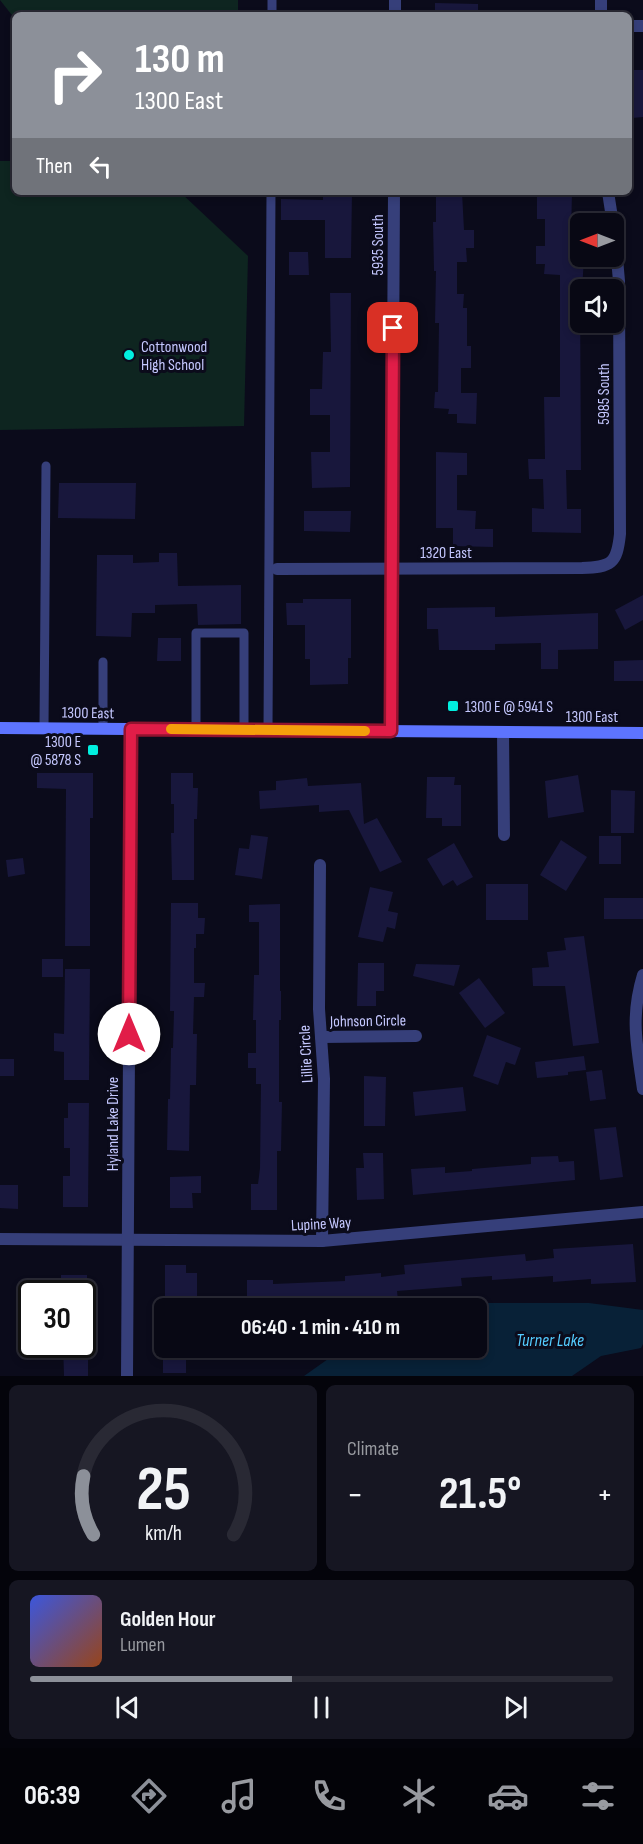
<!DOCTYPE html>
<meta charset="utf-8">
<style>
:root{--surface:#080814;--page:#161622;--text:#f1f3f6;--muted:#989aa0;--line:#292934;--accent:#8c9099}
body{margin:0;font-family:"Sofia Sans Condensed",sans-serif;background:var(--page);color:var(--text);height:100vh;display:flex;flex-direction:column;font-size:22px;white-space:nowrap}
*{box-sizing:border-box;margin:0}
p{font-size:20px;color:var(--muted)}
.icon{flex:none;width:33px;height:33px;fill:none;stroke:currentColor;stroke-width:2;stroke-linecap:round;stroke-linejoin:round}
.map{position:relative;height:1376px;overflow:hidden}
.drawer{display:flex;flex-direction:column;gap:9px;padding:9px;background:#04040b;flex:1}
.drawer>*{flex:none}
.hud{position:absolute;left:12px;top:12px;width:620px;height:183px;border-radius:9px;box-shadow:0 3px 9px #0003,0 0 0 2px var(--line);background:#8c9099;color:#fff;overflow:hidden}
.needle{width:39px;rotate:270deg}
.buttons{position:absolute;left:570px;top:213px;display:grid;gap:12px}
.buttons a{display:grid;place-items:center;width:54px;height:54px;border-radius:9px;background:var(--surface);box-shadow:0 3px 9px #0003,0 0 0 2px var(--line);font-size:30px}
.speed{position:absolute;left:18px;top:1280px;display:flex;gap:12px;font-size:30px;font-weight:700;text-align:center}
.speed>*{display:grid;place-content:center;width:78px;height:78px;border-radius:50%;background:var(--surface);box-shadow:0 3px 9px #0003,0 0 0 2px var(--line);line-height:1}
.speed .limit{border:3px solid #111;border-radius:9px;background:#fff;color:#111}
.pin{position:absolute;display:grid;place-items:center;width:51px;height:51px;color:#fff;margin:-26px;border-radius:12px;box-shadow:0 3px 9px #0006}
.me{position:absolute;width:66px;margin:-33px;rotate:0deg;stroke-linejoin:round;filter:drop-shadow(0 0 4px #0008)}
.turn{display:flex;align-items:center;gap:21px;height:126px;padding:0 24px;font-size:27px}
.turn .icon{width:78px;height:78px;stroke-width:2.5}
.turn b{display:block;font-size:42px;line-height:51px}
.then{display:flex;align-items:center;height:57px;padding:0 24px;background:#0003;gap:12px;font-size:22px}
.big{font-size:45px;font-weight:700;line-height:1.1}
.drawer .tile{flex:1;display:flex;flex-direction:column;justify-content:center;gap:9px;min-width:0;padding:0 21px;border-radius:9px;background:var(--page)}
.drawer .dial{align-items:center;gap:0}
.dial svg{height:156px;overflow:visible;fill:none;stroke:var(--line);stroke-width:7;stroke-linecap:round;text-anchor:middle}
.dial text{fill:var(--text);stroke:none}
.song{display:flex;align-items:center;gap:18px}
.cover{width:72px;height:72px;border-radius:9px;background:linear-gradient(135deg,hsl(230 70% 55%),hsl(20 70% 35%))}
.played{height:6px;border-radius:3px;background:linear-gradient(90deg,var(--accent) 45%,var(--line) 45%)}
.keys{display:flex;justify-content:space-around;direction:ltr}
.heat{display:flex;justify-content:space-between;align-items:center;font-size:33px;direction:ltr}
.drawer .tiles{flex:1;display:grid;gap:9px;grid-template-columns:1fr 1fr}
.tile:last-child{grid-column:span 2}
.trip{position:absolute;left:154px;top:1298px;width:333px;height:60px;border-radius:9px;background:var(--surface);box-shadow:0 3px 9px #0003,0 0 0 2px var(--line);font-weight:700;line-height:60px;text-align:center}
.dock{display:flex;height:96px;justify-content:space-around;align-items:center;background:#030308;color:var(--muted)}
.dock .icon{width:42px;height:42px}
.dock .selected{color:var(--accent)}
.dock b{font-size:27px;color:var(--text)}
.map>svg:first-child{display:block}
.green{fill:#0e2520}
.water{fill:#082137}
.building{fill:#18173c}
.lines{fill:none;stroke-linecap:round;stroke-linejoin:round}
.lane{stroke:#363f7a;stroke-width:9}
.street{stroke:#363f7a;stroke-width:12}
.secondary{stroke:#5d74ff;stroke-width:12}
.route-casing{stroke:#92132f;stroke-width:15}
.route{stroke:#e11d48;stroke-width:10}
.slow{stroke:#f59e0b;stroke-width:10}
.poi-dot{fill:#01efdf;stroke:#0b0b1b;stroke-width:2}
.labels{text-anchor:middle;stroke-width:6;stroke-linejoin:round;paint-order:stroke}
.street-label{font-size:16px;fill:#c5c8ff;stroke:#0b0b1b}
.poi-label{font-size:16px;fill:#c5c8ff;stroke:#0b0b1b;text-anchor:start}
.water-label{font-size:18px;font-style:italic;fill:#54ccff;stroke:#0b0b1b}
</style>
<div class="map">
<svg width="643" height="1376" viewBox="0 0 643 1376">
<rect width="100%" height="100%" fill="#0b0b1b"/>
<!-- green -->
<g class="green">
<polygon points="0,0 238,0 238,15 15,15 15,19"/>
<polygon points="0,161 15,161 15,192 180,192 248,256 244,426 0,430"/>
</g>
<!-- water -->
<polygon class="water" points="421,1303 589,1303 643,1310 643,1344 641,1348 601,1356 572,1376 304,1376 345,1347 477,1347 477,1308 412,1308"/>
<!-- building -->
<g class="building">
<polygon points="435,3 478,4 478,15 435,15"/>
<polygon points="631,70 643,70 643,117 632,118"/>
<polygon points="323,192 352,192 351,258 325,258 325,220 281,220 281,199 323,200"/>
<polygon points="436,192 462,192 464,230 474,230 474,248 466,248 467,262 457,262 457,294 464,294 463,308 467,308 467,346 471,346 471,368 461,368 461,393 477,393 476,424 457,423 457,414 448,414 449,409 434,408 435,392 438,392 439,323 435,323 436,271 434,271 433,222 436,222"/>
<polygon points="537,192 572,192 571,235 576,235 575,257 584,258 582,290 580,290 581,470 566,470 567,509 581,509 581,533 532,532 532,508 544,509 543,479 529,479 528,459 545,459 544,397 560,397 560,275 544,274 545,264 536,264 536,246 545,246 545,219 537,219"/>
<polygon points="289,252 308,252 309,275 289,275"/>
<polygon points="330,293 351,293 350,487 312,488 311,452 330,452 330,415 310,415 310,389 322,389 323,352 331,352"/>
<polygon points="436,452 467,453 467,475 457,475 457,510 476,511 475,529 493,529 493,547 453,546 453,528 436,528"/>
<polygon points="59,483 136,483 135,519 58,518"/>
<polygon points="304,511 351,511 350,532 304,531"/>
<polygon points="159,553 177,553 178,586 241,585 241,624 198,625 197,604 155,605 155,613 132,613 131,637 96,636 97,555 133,555 133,563 159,562"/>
<polygon points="643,595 643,620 625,630 615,610"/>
<polygon points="303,599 351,599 351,658 348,658 348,684 310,685 310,659 305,659 305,625 287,625 286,603 303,603"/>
<polygon points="495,607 495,617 598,613 598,649 558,650 558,669 541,669 541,643 495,644 495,650 439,650 438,629 427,629 427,608"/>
<polygon points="158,638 181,638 181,661 157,661"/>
<polygon points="643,660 643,681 614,681 614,661"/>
<polygon points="37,773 93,773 93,818 90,818 90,946 65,946 66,789 37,788"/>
<polygon points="171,773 193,773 193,788 198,788 197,819 194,819 194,880 172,880 171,833 174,833 174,804 171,804"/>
<polygon points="578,775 584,812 548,818 545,781"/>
<polygon points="427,777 455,777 454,785 461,785 461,826 442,826 442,818 426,818"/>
<polygon points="307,778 308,786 361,783 364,824 377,818 402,862 380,872 349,810 319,812 319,805 260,809 259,791 276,790 276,781"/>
<polygon points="611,790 635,791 634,833 611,833"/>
<polygon points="251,835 268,837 262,879 235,875 239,848 249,849"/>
<rect x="599" y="836" width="22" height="28"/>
<polygon points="561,840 587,857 566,891 540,875"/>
<polygon points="454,843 473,877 457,886 453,880 443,886 427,859"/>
<polygon points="23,858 25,874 8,877 6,860"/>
<rect x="486" y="884" width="42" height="36"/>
<polygon points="370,887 393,892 388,911 398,913 395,929 387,927 383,942 358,937"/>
<rect x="604" y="898" width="39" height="21"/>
<polygon points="171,903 198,903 198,918 205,918 204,934 196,934 196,948 194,948 194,983 205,983 204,997 194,997 193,1034 197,1034 196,1085 190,1085 189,1151 167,1150 168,1099 170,1099 171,1048 173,1048 174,1011 170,1011"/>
<polygon points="280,904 280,991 281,991 281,1020 279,1020 279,1102 282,1102 281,1151 277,1151 277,1210 251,1210 251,1184 258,1184 260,1168 261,1084 256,1084 256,1068 248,1068 248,1053 256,1053 256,1020 253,1020 254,975 259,975 259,922 249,922 249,905"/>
<polygon points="584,936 599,1043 573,1046 565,986 533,986 532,968 549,967 547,952 566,950 564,938"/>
<rect x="42" y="959" width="21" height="18"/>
<polygon points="358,963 384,963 384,991 376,991 376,1006 357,1006"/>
<polygon points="416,964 460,965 454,986 413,976"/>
<polygon points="65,969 90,969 89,1080 64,1080 64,1052 54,1051 54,1033 64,1034"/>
<polygon points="479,978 505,1013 485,1028 459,993"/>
<polygon points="487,1035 521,1048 515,1065 506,1062 498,1085 473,1076"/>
<polygon points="584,1056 586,1070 568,1072 568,1075 537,1078 535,1062"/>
<rect x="0" y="1059" width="14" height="17"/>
<polygon points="602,1070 606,1099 590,1101 586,1072"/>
<polygon points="364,1076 386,1077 385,1126 364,1126"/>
<polygon points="463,1087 466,1111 415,1116 413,1092"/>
<polygon points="68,1103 89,1103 88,1207 63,1207 63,1176 70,1176 70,1148 64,1148 64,1118 68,1118"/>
<polygon points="616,1127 623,1177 600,1180 594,1129"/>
<polygon points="363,1153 383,1153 384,1199 357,1200 356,1168 364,1168"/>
<polygon points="558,1156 559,1162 574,1161 575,1180 413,1195 411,1169 445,1167 445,1173 472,1171 472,1169 531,1164 531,1157"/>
<polygon points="201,1176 201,1193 192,1193 193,1208 170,1208 170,1177"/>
<polygon points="0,1185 18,1185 18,1209 0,1208"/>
<polygon points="633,1244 636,1282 591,1284 591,1279 553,1282 553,1276 492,1280 492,1276 461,1278 462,1286 397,1291 398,1300 384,1301 384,1307 247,1308 247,1280 273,1280 273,1284 345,1281 345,1276 381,1273 381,1277 405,1274 404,1265 525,1254 526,1261 554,1258 553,1249"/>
<polygon points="165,1265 186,1265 186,1273 197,1273 197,1300 186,1300 186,1308 165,1308"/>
<rect x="61" y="1275" width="26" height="18"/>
<polygon points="63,1344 88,1344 88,1376 64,1376"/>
<polygon points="166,1347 186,1347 186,1373 163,1373 163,1355 166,1355"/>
</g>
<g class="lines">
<!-- lane -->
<g class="lane">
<polyline points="272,15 272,0"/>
<polyline points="103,662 103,729"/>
<polyline points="44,728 46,466"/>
<polyline points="196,730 196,633 244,633 244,730"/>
<polyline points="268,730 271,192"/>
</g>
<!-- street -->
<g class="street">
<polyline points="601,0 601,15"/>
<polyline points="395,15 395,0"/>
<polyline points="628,26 643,26"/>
<polyline points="608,192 613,224"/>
<path d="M277 569 582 568C611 567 617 564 620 534L619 281 614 225"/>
<polyline points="391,731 394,192"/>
<polyline points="503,732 504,835"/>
<polyline points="320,865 319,1009 324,1079 322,1241"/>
<path d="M643 975C630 1018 637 1046 643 1089"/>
<polyline points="321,1037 416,1036"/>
<polyline points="0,1239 322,1241 643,1212"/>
<polyline points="127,1376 131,729"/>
</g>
<!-- secondary -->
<polyline class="secondary" points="0,728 643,733"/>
</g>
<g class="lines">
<!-- route casing -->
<g class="route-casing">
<polyline id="route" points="129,1034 131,729 391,731 393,328"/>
</g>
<!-- route -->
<use href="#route" class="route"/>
<!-- slow -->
<polyline class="slow" points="171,729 365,731"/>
</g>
<!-- markers -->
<g class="poi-dot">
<circle cx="129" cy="355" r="6"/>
<rect x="447" y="700" width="12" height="12" rx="3"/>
<rect x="87" y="744" width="12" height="12" rx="3"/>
</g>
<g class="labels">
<!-- street labels -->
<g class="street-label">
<text transform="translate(377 245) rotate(-90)" y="6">5935 South</text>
<text transform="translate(603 394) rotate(-90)" y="6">5985 South</text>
<text x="446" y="558">1320 East</text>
<text transform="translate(88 712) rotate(1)" y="6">1300 East</text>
<text x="592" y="722">1300 East</text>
<text transform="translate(368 1020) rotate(-1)" y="6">Johnson Circle</text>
<text transform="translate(305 1054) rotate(-93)" y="6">Lillie Circle</text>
<text transform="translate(112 1124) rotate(-90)" y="6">Hyland Lake Drive</text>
<text transform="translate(321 1223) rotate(-3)" y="6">Lupine Way</text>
</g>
<!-- poi labels -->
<g class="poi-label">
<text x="141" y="352">Cottonwood<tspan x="141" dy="18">High School</tspan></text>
<text x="465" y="712">1300 E @ 5941 S</text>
<text x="81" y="747" text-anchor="end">1300 E<tspan x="81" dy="18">@ 5878 S</tspan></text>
</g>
<!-- water labels -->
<g class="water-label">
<text x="550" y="1346">Turner Lake</text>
</g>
</g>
</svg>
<div class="buttons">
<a><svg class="needle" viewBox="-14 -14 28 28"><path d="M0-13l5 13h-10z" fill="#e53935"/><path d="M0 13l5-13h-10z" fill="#989aa0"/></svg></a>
<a><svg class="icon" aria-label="sound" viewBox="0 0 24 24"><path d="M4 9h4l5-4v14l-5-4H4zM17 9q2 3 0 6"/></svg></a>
</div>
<div class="speed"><div class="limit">30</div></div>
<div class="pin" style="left:393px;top:328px;background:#d93025"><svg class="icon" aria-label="arrive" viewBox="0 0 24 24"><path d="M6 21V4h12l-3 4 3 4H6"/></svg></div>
<svg class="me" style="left:129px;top:1034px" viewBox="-20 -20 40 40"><circle r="19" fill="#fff"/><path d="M0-13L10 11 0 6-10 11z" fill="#e11d48"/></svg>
<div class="trip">06:40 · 1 min · 410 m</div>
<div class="hud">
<div class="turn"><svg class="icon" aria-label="right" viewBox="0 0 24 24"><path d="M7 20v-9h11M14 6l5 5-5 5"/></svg><div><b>130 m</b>1300 East</div></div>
<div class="then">Then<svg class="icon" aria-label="left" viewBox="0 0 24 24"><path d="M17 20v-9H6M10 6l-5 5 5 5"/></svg></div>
</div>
</div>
<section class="drawer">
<div class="tiles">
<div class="tile dial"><svg viewBox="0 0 100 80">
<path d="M14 69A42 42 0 1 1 86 69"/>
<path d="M14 69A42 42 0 0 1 9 39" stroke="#8c9099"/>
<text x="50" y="56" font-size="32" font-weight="700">25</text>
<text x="50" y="72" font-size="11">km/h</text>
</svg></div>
<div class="tile"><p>Climate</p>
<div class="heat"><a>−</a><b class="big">21.5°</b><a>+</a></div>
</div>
<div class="tile">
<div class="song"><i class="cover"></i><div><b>Golden Hour</b><p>Lumen</p></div></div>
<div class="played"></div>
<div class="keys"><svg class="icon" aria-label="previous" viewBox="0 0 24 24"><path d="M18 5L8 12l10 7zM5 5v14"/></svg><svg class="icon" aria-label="pause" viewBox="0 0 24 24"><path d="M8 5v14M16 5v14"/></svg><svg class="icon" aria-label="next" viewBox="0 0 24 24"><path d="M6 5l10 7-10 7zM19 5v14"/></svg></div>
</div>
</div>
</section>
<nav class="dock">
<b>06:39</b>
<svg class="icon selected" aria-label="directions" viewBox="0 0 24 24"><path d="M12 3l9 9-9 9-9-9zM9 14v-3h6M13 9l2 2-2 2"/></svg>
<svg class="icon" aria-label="music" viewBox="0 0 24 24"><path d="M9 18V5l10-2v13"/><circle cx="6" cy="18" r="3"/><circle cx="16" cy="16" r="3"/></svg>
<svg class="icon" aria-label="phone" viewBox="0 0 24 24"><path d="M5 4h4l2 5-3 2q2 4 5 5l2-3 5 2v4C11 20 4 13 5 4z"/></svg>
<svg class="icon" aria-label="climate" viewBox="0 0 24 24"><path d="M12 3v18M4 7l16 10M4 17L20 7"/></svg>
<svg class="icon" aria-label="car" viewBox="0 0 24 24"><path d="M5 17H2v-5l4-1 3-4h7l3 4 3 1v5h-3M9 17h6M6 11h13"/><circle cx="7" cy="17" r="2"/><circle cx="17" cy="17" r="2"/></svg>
<svg class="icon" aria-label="filters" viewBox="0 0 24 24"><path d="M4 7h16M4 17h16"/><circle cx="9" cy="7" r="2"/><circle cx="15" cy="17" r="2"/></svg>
</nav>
